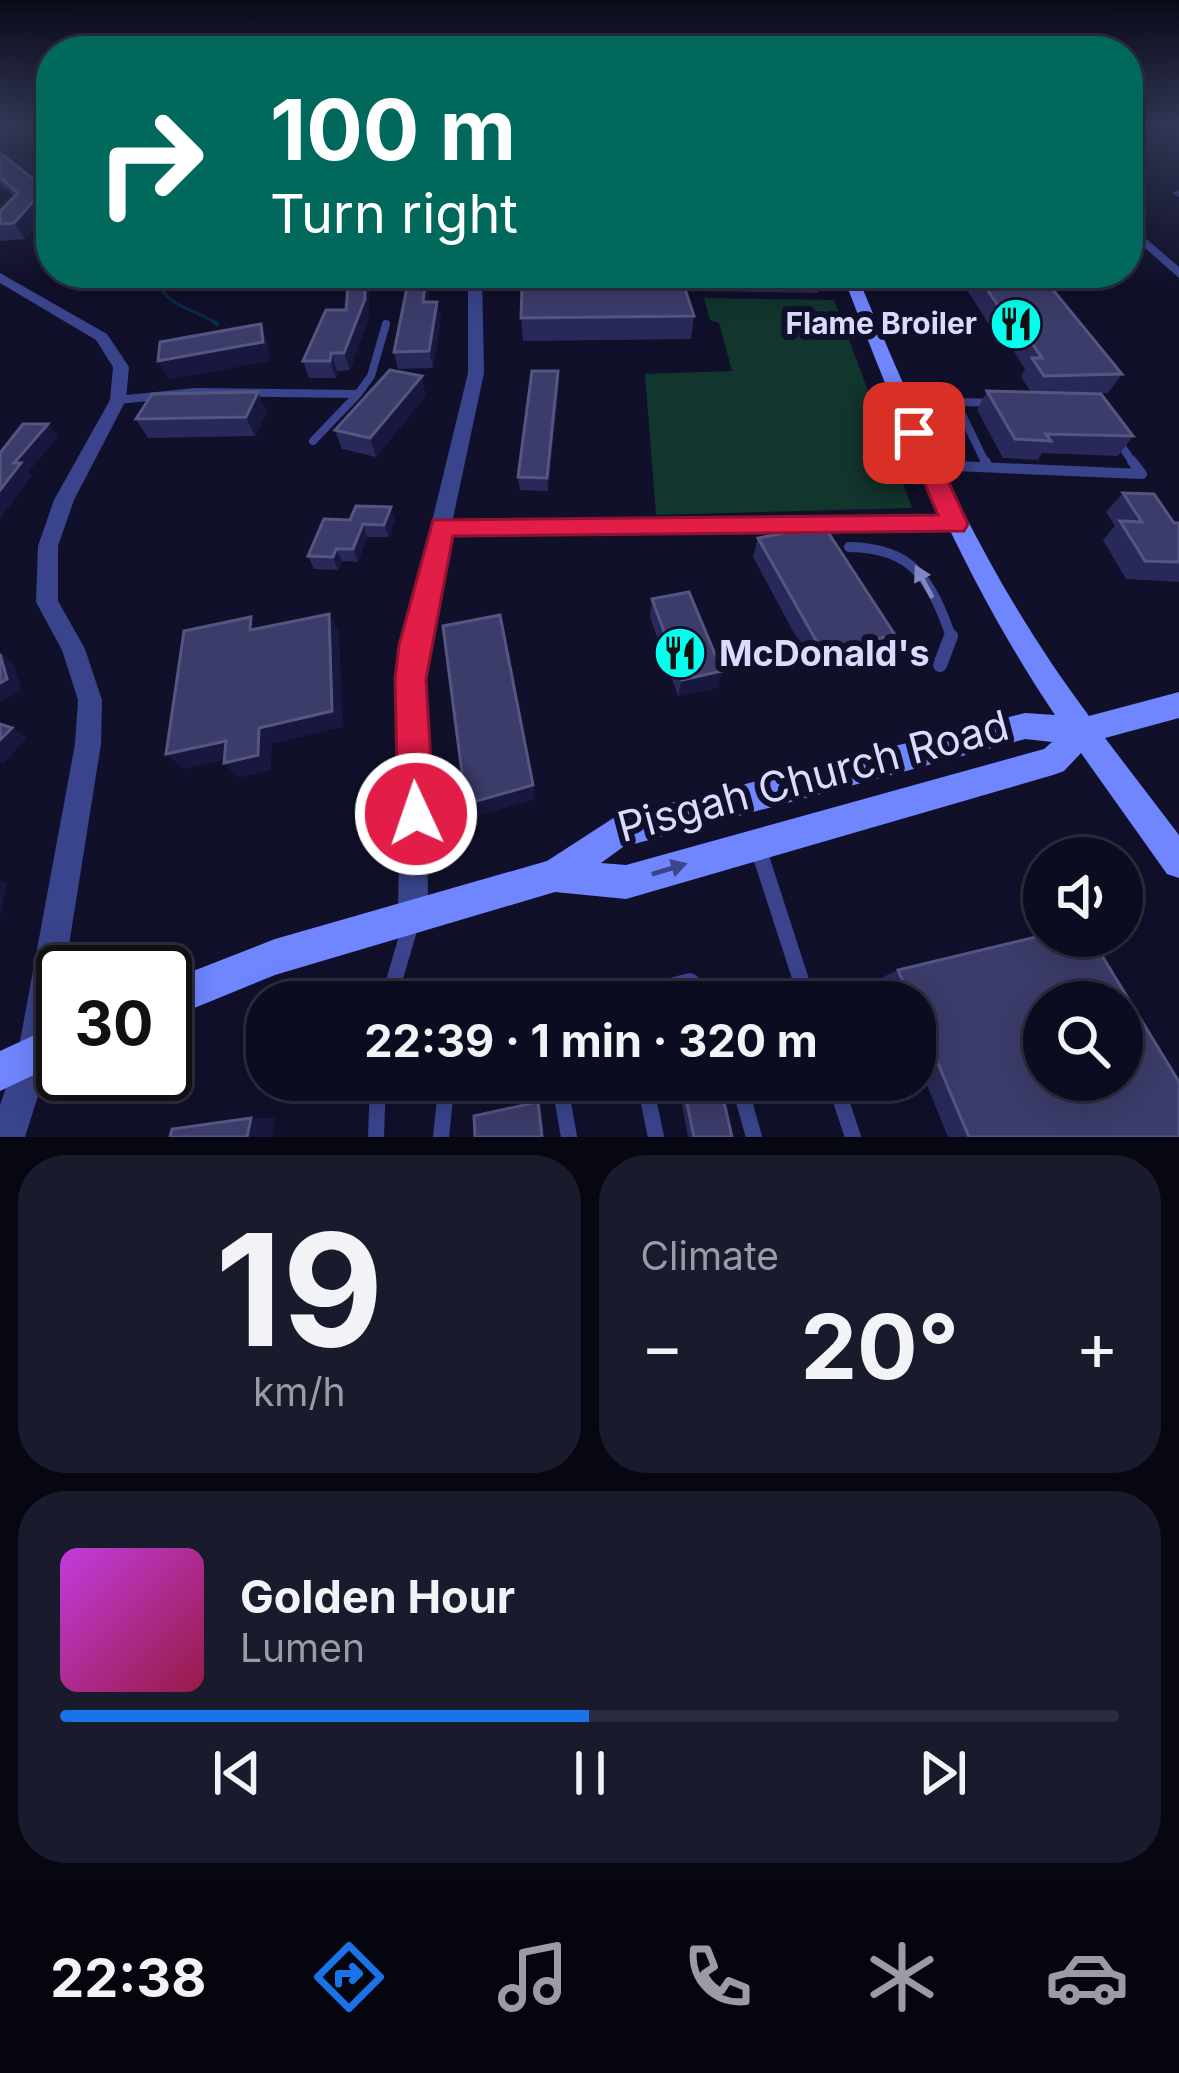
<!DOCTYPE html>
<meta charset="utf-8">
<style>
:root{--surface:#0c0c20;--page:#1a1a2d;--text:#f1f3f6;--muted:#9a9ba5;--line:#2c2c3e;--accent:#1a73e8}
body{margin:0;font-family:Inter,sans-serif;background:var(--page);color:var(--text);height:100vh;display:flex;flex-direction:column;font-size:45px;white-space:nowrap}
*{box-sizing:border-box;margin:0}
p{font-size:39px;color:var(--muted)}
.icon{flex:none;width:66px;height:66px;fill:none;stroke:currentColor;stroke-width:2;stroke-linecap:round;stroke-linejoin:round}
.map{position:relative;height:1137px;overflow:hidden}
.side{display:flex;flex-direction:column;gap:18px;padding:18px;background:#070712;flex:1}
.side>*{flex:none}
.banner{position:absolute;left:36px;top:36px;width:1107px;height:252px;border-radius:48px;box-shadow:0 6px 30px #0003,0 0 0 3px var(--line);background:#00695c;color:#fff;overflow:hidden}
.controls{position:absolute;left:1023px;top:837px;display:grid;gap:24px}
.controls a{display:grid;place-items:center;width:120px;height:120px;border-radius:50%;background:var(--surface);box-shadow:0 6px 30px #0003,0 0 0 3px var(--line);font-size:60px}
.speed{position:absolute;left:36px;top:945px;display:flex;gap:24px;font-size:60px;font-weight:700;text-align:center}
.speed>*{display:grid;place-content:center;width:156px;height:156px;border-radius:50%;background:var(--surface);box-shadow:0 6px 30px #0003,0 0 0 3px var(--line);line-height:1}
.speed .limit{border:6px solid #111;border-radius:18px;background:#fff;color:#111}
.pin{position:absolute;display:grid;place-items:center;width:102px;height:102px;color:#fff;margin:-51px;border-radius:24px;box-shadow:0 6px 18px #0006}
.me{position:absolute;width:132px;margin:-66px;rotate:357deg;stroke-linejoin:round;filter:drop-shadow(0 0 9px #0008)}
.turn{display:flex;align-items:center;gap:42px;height:252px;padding:0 36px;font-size:54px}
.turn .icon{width:156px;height:156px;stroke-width:2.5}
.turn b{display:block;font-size:84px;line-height:102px}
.big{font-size:90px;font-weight:700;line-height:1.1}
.side .widget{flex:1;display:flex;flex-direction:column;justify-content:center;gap:18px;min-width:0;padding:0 42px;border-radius:48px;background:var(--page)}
.side .dial{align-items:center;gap:0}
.dial b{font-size:156px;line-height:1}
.song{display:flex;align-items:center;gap:36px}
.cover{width:144px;height:144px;border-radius:18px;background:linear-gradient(135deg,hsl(290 70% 55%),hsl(340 70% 35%))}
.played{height:12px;border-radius:6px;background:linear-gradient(90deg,var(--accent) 50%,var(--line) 50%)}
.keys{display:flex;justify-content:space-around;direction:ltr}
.heat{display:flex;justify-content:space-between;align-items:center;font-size:66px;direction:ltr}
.side .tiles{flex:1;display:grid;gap:18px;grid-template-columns:1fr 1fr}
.widget:last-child{grid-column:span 2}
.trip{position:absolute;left:246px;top:981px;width:690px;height:120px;border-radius:48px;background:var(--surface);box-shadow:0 6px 30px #0003,0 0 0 3px var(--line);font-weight:700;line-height:120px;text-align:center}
.dock{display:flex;height:192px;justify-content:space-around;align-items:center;background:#05050d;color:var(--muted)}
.dock .icon{width:84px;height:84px}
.dock .current{color:var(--accent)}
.dock b{font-size:54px;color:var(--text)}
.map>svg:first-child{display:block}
.green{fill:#12352e}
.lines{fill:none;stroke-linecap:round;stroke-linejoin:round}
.stream-far1{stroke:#082c4b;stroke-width:3}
.stream{stroke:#082c4b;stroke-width:4.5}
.lane-far3{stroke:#39448c;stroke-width:8}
.lane-far2{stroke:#39448c;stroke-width:10}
.lane-far1{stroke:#39448c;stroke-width:14}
.lane{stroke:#39448c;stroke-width:16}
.street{fill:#39448c;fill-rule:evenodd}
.secondary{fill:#7086ff;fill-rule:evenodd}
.wall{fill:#292959}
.shaded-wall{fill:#17173f}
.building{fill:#3c3c6b;stroke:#555582;stroke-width:3;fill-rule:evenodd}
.oneway{fill:#8188c0}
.oneway2{fill:#3b458a}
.route{fill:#e11d48;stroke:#92132f;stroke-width:3}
.labels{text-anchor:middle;stroke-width:12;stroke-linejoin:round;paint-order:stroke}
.far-poi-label{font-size:30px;font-weight:bold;fill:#d9dcff;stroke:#10102b;text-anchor:end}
.poi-label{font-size:36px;font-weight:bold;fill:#d9dcff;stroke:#10102b;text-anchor:start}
.near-street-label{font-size:42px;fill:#d9dcff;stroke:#10102b}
</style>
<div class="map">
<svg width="1179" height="1137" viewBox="0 0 1179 1137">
<rect width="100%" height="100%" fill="#10102b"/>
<!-- green -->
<polygon class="green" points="704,298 834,300 912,508 656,515 645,374 732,371 719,323 710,320"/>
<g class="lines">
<!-- stream-far1 -->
<path class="stream-far1" d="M156 273C164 310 190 305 217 324"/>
<!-- stream -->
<polyline class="stream" points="213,321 217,324"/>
<!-- lane-far3 -->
<g class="lane-far3">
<polyline points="118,400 195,392 358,394 371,376 386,324"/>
<polyline points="901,400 993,403"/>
<polyline points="956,402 986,464"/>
<polyline points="1115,437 1134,464"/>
<polyline points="313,441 358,394"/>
</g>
<!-- lane-far2 -->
<g class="lane-far2">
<polyline points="985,461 988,467"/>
<polyline points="931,465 1142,474 1132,461"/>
<polyline points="442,527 955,524"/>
<path d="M849 547C915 548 931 581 952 639"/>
</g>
<!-- lane-far1 -->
<g class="lane-far1">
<polyline points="940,665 951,636"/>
<polyline points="757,846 762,860"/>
</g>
<!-- lane -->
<g class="lane">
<polyline points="761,857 808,1002"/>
<polyline points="388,1002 411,923"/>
<polyline points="609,1002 690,981 717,1002"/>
<polyline points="559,1080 569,1137"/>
<polyline points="644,1080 656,1137"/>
<polyline points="738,1080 754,1137"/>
<polyline points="834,1080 853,1137"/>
<polyline points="376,1137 378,1080"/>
<polyline points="441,1137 447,1080"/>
</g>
<!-- street -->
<g class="street">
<polygon points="1179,190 1179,197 1173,193"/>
<polygon points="1128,223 1179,267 1179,278 1128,233"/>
<polygon points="0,273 107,334 129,367 126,400 74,500 58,546 58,601 85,649 102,700 101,744 52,1052 25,1137 0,1137 0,1105 18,1052 75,744 78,700 62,650 36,602 38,546 54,500 110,400 113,367 96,340 0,283"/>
<polygon points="468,273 482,273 484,373 426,645 428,914 424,925 413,929 402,925 398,914 402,645 468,373"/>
</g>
<!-- secondary -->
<g class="secondary">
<path d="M842 273H856C924 435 983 574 1089 716L1179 692V718L1105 738 1179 835V878L1167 874 1081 753 1064 771 1053 775 626 899 555 892 275 975 165 1020V982L275 939 547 861 615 817 1025 713 1055 715C962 577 901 428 842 273ZM1025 739 1052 742 1044 749 626 865 601 863 623 847Z"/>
<polygon points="63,1022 63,1061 0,1091 0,1051"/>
</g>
</g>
<!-- wall -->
<g class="wall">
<polygon points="0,128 11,159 9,160 45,188 25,239 0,241 0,211 14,196 0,184"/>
<polygon points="394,273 431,273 428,302 441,318 433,368 398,369 394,352 408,284 396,285"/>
<polygon points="543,273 663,273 664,286 694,316 691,339 523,341 521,318 545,288"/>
<polygon points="695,273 824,273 818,293 697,291"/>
<polygon points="975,273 1122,374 1108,393 1087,394 1133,436 1118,456 1042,453 1038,460 1003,458 977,410 987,391 1031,392 1021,377 1025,369 1010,345 1002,345 967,290"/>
<polygon points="369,316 350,370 337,371 336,378 309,378 303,361"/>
<polygon points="558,371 559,384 548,491 520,490 518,477"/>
<polygon points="426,395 376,457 342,449 335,430"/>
<polygon points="267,412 255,436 148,438 136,419"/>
<polygon points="1123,493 1174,523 1179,523 1179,582 1126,579 1103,540 1115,526 1106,512"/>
<polygon points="324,519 395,519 389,537 367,537 358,562 342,561 338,570 314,569 308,556"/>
<polygon points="758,538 895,635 884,652 813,668 753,557"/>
<polygon points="652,599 722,671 717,688 678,696 650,617"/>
<polygon points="898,970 1179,1137 948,1137 915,1056 915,1002 893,1002 883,977"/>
<polygon points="677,1080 719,1080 732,1137 688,1137"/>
</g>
<!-- shaded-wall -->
<g class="shaded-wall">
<polygon points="0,128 11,159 3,163 0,157"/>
<polygon points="45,188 51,198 51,208 25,239 14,223"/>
<polygon points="365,273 369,273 369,316 350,370 344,353"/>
<polygon points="426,273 431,273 426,318 423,302"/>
<polygon points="437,302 441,318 433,368 429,351"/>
<polygon points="261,324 268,343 270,361 169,380 158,361"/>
<polygon points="331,353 337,371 336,378 330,361"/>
<polygon points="558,371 559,384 548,491 547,478"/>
<polygon points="422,376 426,395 376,457 370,438"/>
<polygon points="258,392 267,412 255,436 246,417"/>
<polygon points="48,424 58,437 28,472 32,476 0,519 0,490 14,463"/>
<polygon points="391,507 395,519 389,537 384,525"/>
<polygon points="363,524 367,537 358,562 353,549"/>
<polygon points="336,549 342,561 338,570 333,557"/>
<polygon points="329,614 339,632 343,727 272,744 271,770 239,778 224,763"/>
<polygon points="895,635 884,652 813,668 822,651"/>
<polygon points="0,652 14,664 22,691 0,701"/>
<polygon points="722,671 717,688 678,696 682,680"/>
<polygon points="12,728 27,738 3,764 0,762 0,740"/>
<polygon points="226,741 241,756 184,769 166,754"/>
<polygon points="533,785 535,799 471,818 466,804"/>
<polygon points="0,881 7,884 0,916"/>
<polygon points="538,1102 541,1103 545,1137 542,1137"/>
<polygon points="251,1118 275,1118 272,1137 247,1137"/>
</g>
<!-- building -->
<g class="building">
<polygon points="0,153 45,188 14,223 0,224 0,211 18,193 0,177"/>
<polygon points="349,273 365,273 365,299 344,353 331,353 330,361 303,361 326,310 346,310"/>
<polygon points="410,273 426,273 423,302 437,302 429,351 394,352"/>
<polygon points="545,273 663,273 664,286 684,286 694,316 521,318 522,288 547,288"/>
<polygon points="976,273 1040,274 1122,374 1044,376 1032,358 1042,358 1020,326 1012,326"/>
<polygon points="261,324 263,342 158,361 160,342"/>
<polygon points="390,370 422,376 370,438 335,430"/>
<polygon points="532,371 558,371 547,478 518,477"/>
<polygon points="987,391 1101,394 1133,436 1046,434 1051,441 1015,439"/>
<polygon points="258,392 246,417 136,419 152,394"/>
<polygon points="23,424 48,424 14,463 21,463 0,490 0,453"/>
<polygon points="1123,493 1154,494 1174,523 1179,523 1179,562 1145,561 1120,521 1142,522"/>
<polygon points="356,506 391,507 384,525 363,524 353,549 336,549 333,557 308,556 324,519 350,520"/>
<polygon points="824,526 895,635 822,651 758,538"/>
<polygon points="689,592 722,671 682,680 652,599"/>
<polygon points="329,614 332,711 259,728 258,755 224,763 226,741 166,754 184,631 251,617 250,630"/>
<polygon points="500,615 533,785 466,804 443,626"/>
<polygon points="0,654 7,679 0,683"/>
<polygon points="0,724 12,728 0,740"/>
<path d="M1044 935 1090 936 1179 1082V1137H969L915 1009V1002H912L898 970ZM1044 1002H1122V1080H1044Z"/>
<polygon points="682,1080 719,1080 732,1137 694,1137"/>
<polygon points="538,1102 542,1137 475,1137 474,1116"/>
<polygon points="251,1118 247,1137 170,1137 172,1129"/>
</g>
<!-- one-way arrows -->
<defs><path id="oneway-solid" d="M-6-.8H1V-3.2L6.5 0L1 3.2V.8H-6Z" transform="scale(3)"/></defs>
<use class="oneway" href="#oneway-solid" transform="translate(924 582) rotate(-118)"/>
<use class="oneway2" href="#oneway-solid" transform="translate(669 869) rotate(-17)"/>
<!-- sky -->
<linearGradient id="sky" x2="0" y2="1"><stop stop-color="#090918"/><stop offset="0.44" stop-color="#313755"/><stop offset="1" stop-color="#313755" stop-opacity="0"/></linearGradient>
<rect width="1179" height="283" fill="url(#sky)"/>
<!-- route -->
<polygon class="route" points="914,425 926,433 968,524 964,531 453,536 426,679 434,814 428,827 416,832 403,827 398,814 395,679 399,645 433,520 938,515 903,433"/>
<!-- icons -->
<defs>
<g id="restaurant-disc" transform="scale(2.7)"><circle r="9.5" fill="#05ffed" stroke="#10102b"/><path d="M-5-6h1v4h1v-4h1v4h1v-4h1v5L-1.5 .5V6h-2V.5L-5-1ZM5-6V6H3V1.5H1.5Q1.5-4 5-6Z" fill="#111"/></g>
</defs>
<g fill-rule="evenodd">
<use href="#restaurant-disc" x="1016" y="324"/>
<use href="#restaurant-disc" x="680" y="653"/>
</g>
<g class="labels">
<!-- far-poi labels -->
<g class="far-poi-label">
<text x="977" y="334">Flame Broiler</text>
</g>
<!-- poi labels -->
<g class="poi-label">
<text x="719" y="666">McDonald's</text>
</g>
<!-- near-street labels -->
<g class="near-street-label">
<text transform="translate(813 776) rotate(-15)" y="15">Pisgah Church Road</text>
</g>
</g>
</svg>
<div class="controls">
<a><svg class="icon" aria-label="sound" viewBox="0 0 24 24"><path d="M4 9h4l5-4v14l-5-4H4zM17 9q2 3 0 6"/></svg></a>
<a><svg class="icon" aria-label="search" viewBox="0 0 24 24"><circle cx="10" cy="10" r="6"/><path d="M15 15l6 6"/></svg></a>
</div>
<div class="speed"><div class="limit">30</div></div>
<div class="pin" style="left:914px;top:433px;background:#d93025"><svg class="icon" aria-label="arrive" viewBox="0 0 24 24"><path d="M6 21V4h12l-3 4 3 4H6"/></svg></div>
<svg class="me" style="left:416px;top:814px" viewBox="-20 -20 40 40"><circle r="17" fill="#e11d48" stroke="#fff" stroke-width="3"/><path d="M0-11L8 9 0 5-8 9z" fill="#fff"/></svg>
<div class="trip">22:39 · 1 min · 320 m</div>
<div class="banner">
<div class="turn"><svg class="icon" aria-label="right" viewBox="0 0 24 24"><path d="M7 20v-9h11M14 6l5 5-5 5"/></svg><div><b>100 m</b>Turn right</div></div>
</div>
</div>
<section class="side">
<div class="tiles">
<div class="widget dial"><b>19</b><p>km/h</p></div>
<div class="widget"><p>Climate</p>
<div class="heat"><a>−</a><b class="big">20°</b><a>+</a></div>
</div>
<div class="widget">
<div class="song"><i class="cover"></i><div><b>Golden Hour</b><p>Lumen</p></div></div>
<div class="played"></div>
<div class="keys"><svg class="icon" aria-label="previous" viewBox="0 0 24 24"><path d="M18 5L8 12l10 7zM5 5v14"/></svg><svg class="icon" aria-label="pause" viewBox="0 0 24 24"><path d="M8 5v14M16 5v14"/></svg><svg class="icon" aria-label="next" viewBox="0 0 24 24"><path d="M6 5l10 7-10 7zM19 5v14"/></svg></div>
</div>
</div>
</section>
<nav class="dock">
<b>22:38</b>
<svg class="icon current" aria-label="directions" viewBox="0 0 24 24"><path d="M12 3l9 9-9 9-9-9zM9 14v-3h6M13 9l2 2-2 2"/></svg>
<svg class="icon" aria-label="music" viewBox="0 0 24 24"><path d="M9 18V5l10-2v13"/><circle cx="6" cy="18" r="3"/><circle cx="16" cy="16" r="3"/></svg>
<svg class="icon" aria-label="phone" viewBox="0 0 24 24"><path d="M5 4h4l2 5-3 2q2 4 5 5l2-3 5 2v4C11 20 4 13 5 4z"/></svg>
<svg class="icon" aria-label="climate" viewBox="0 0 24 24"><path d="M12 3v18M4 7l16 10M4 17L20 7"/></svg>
<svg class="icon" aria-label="car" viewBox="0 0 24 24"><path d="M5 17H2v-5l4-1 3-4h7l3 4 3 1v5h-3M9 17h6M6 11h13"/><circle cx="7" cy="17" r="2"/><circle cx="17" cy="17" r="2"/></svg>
</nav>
